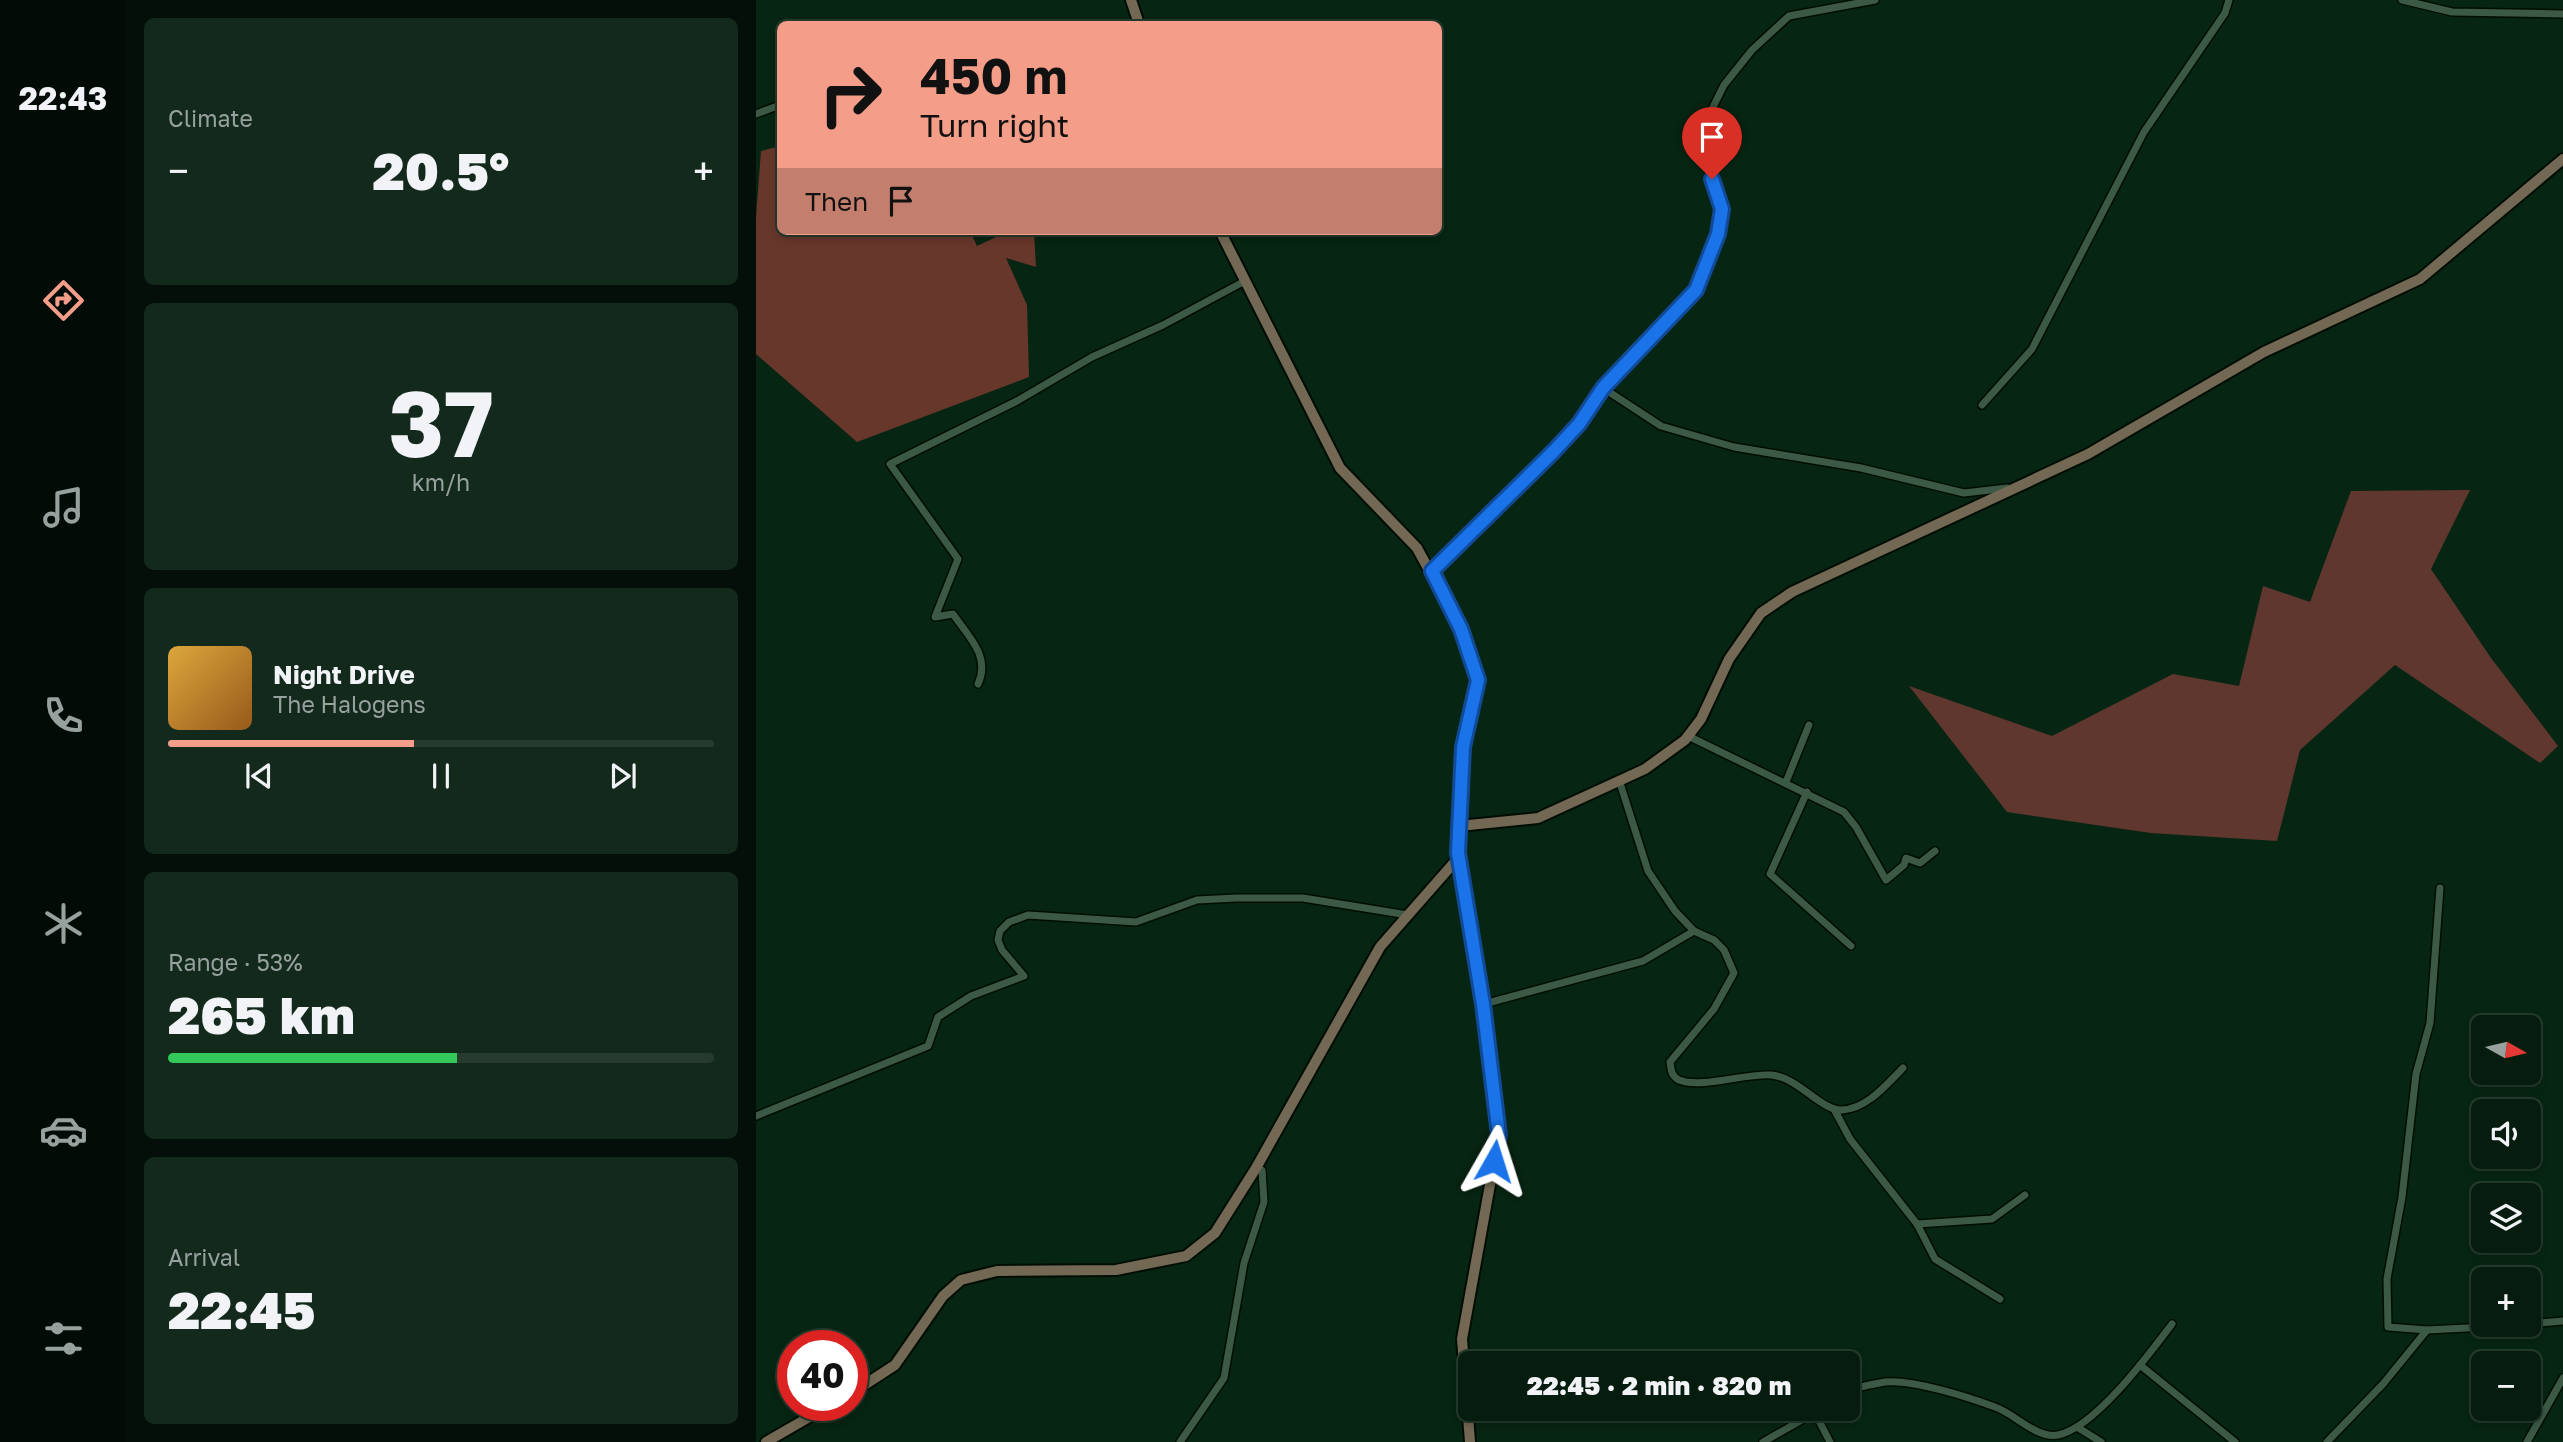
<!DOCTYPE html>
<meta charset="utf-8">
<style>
:root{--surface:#051c0e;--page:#13291c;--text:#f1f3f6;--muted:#97a19e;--line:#263a2e;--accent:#f49e89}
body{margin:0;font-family:"Golos Text",sans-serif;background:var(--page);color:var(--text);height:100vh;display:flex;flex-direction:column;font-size:26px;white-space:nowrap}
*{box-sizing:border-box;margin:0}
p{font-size:23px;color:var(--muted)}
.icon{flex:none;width:38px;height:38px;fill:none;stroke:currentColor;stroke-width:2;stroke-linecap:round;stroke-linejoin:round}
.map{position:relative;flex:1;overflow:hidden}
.side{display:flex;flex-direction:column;gap:18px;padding:18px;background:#030f08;width:630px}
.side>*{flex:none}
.banner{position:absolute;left:21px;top:21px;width:665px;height:214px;border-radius:10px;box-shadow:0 4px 10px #0003,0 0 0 2px var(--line);background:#f49e89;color:#111;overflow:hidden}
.needle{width:46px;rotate:98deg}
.fabs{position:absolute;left:1715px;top:1015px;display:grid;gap:14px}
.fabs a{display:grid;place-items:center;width:70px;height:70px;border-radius:10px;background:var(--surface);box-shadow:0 4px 10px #0003,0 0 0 2px var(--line);font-size:35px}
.speed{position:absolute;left:21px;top:1330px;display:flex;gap:14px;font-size:35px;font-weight:700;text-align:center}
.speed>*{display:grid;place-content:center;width:91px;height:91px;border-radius:50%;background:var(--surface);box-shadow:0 4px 10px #0003,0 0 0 2px var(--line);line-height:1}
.speed .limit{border:10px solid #d22;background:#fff;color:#111}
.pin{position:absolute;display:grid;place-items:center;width:60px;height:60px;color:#fff;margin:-72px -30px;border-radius:50% 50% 50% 0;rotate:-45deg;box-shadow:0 0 7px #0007}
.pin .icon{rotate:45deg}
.me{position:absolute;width:77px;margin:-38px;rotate:6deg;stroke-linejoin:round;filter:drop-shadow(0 0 5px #0008)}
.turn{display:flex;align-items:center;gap:24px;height:147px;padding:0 28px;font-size:32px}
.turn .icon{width:91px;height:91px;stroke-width:2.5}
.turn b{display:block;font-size:49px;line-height:60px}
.then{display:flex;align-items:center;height:66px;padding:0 28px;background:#0003;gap:14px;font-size:26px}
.big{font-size:52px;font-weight:800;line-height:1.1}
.side .tile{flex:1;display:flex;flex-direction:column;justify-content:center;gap:10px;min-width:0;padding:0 24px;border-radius:10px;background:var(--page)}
.side .dial{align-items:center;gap:0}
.dial b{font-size:91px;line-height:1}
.song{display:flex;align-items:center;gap:21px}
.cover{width:84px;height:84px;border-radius:10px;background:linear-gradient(135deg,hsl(40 70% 55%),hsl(30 70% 35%))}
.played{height:7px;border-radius:4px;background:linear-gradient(90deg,var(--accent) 45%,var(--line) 45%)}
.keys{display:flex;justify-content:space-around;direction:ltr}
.heat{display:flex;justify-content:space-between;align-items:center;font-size:38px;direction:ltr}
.charge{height:10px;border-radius:5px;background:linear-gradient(90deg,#34c759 53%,var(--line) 0)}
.trip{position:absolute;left:702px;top:1351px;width:402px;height:70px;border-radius:10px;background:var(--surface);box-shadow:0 4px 10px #0003,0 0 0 2px var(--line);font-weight:800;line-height:70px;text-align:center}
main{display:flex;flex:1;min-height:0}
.tab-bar{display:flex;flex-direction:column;width:126px;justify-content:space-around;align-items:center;background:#020b06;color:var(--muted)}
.tab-bar .icon{width:49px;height:49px}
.tab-bar .selected{color:var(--accent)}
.tab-bar b{font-size:32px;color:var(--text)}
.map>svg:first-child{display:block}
.green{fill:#60372e}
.forest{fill:#68372c}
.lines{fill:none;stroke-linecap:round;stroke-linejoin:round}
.street-casing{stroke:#000d03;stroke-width:10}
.secondary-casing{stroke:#000d03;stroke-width:14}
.street{stroke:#3b5945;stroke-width:7}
.secondary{stroke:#736853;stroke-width:10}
.route-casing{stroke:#114b97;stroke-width:18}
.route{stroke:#1a73e8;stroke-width:12}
</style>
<main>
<nav class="tab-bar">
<b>22:43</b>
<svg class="icon selected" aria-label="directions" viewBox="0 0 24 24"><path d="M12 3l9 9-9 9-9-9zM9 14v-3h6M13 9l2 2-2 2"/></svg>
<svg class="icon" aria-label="music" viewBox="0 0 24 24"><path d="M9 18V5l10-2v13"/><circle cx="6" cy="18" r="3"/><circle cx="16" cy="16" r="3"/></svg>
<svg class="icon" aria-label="phone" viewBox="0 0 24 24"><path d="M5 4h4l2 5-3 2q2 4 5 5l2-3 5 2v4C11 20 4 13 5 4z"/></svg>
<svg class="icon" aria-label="climate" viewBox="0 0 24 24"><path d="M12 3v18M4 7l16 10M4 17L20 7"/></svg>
<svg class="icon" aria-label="car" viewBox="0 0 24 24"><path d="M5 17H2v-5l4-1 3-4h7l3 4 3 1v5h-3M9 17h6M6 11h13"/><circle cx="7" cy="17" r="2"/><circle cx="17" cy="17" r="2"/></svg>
<svg class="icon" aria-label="filters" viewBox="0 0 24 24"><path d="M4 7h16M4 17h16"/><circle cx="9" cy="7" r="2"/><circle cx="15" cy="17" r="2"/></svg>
</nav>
<section class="side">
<div class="tile"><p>Climate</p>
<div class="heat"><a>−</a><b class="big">20.5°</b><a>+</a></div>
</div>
<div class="tile dial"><b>37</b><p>km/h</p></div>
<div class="tile">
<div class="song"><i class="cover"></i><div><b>Night Drive</b><p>The Halogens</p></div></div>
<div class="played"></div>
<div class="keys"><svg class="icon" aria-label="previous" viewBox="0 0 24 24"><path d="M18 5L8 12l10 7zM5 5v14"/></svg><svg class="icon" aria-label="pause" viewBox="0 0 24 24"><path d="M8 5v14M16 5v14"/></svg><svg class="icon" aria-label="next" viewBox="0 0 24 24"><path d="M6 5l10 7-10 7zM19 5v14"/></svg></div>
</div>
<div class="tile"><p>Range · 53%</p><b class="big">265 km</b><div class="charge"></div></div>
<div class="tile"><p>Arrival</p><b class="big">22:45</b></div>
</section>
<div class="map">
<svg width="1807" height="1442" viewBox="0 0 1807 1442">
<rect width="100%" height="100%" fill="#072513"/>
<!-- green -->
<polygon class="green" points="1714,490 1675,569 1735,658 1802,746 1784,763 1639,665 1544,750 1521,841 1395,833 1251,812 1153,686 1296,736 1417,674 1483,686 1507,586 1554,602 1595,491"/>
<!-- forest -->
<polygon class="forest" points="24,146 24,231 214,231 221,246 253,231 278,231 280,267 250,258 271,305 273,377 101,442 0,354 0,218 5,151"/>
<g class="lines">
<!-- street casing -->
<g class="street-casing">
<g id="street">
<polyline points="1646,0 1696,12 1807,14"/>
<polyline points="0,114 24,105"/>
<polyline points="847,388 905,426 978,447 1105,468 1208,493 1251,488"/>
<polyline points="1226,405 1276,349 1388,132 1469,13 1473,0"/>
<polyline points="676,571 823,424 847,388 940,290 962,234 966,209 943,143 943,135 968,85 996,50 1033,16 1119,0"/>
<path d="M222 684C235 656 212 636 197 614L179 617 202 559 134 464 261 401 336 357 407 325 487 282"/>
<polyline points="932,736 1088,812 1100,827 1130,880 1148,865 1150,858 1164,863 1179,851"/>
<polyline points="1030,782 1053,725"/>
<path d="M864 783 892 871 919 911 938 931 958 940 968 950 978 973 958 1009 914 1062C915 1069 915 1076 923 1080 945 1089 990 1073 1015 1075 1042 1077 1065 1111 1086 1110 1111 1109 1131 1084 1147 1068"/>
<polyline points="1051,792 1014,874 1095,946"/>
<polyline points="728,1004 887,961 938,931"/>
<polyline points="1078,1109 1094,1139 1161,1224 1179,1259 1244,1299"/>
<polyline points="0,1116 172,1046 182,1017 215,996 268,976 246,950 242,940 244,931 253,922 272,915 380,922 441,900 480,898 547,898 652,915"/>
<polyline points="1161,1224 1236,1219 1269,1195"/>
<polyline points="1773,1324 1807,1321"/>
<polyline points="1671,1330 1769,1325"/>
<polyline points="1384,1365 1479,1442"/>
<path d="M1092 1390C1104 1387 1117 1384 1129 1382 1156 1379 1212 1397 1239 1407 1258 1413 1280 1439 1302 1435 1339 1428 1394 1353 1416 1324"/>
<polyline points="1059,1413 1074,1442"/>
<polyline points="1321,1427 1345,1442"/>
<polyline points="424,1442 468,1378 488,1263 508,1202 506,1170 500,1168"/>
<polyline points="1007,1442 1065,1409"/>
<polyline points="1571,1442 1627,1384 1671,1330 1632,1327 1631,1279 1646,1197 1660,1074 1674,1023 1684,888"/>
<polyline points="1771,1442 1807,1378"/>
</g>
</g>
<!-- secondary casing -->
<g class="secondary-casing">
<g id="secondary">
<polyline points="375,0 383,24"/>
<polyline points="464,231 584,468 661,548 705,629 722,679 707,747 703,857 728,1004 743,1135 706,1339 714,1442"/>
<polyline points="703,826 782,818 889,769 929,740 945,719 973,659 1005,613 1036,592 1332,454 1508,352 1664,279 1807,159"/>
<polyline points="96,1393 139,1365 187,1296 205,1280 241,1271 360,1270 430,1256 459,1233 500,1168 624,947 703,857"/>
<polyline points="10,1442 74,1405"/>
</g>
</g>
<!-- street -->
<use href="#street" class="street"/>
<!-- secondary -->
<use href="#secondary" class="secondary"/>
</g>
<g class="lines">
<!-- route casing -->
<g class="route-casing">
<polyline id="route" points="738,1161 743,1135 727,1004 702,853 707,747 722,680 705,629 676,571 797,452 823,424 847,388 940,290 962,234 966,209 956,179"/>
</g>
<!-- route -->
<use href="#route" class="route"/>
</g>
</svg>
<div class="fabs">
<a><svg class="needle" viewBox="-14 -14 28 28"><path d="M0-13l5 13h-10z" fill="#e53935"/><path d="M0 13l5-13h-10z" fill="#97a19e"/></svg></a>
<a><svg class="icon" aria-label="sound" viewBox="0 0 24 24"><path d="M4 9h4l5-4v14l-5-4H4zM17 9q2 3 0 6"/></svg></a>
<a><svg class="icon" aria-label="layers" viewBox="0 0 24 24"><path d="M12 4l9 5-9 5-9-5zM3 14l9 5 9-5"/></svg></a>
<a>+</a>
<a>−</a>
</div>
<div class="speed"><div class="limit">40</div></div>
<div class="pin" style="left:956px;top:179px;background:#d93025"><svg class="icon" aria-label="arrive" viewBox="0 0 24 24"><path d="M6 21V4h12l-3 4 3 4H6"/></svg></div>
<svg class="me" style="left:738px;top:1161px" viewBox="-20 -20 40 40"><path d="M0-17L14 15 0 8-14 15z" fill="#1a73e8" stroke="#fff" stroke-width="4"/></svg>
<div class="trip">22:45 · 2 min · 820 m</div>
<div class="banner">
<div class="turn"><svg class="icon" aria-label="right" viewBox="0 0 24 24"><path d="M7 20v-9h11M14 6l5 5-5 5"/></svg><div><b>450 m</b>Turn right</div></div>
<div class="then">Then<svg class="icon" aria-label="arrive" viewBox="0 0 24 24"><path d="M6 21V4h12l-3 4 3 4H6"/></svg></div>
</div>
</div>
</main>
